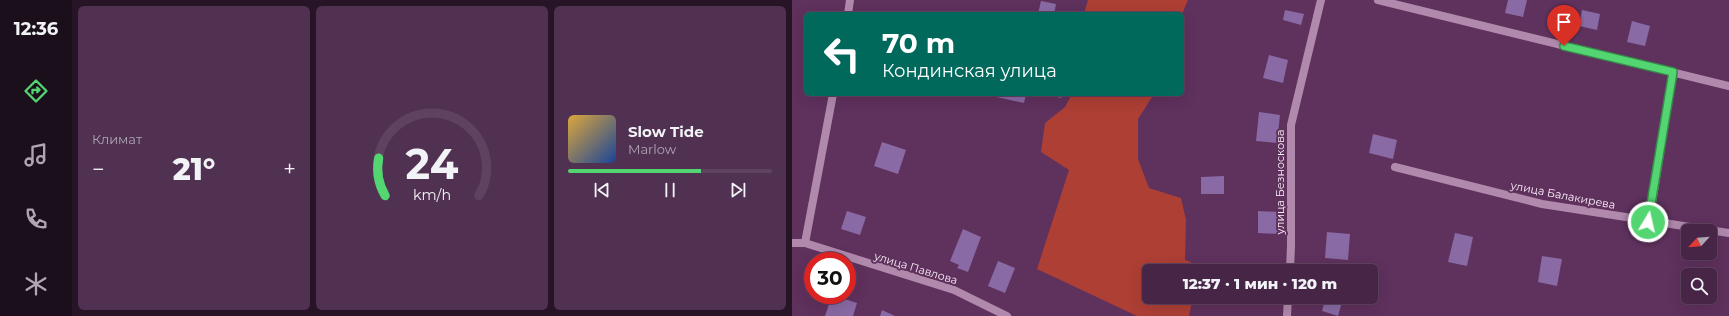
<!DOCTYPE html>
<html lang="ru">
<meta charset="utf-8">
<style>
:root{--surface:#472546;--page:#513151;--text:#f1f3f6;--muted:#b0a5b3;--line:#5f425f;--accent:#53d672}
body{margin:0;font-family:Montserrat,sans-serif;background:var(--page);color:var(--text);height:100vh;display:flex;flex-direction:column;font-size:15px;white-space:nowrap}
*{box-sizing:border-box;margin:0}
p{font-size:13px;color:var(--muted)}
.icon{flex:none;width:22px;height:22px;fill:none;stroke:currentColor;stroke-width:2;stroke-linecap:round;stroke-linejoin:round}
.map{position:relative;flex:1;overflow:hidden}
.panel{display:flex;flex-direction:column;gap:6px;padding:6px;background:#271426;width:720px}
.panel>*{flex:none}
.guide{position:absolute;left:12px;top:12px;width:380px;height:84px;border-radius:6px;box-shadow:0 4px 16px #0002,0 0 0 1px var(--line);background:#00695c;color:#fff;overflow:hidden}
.needle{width:26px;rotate:244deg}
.fabs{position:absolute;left:889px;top:224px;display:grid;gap:8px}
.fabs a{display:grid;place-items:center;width:36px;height:36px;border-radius:6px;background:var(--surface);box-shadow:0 4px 16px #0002,0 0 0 1px var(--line);font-size:20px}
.speed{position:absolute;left:12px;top:252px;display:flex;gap:8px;font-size:20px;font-weight:700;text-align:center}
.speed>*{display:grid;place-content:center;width:52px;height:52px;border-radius:50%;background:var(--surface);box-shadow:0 4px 16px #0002,0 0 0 1px var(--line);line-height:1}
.speed .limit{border:6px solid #d22;background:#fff;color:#111}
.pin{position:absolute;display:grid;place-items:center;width:34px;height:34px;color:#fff;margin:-41px -17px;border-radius:50% 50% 50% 0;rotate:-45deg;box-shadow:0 0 4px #0007}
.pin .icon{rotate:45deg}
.me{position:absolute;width:44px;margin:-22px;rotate:9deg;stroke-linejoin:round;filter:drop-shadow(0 0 3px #0008)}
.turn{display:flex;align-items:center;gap:14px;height:84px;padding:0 12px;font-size:18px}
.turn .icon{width:52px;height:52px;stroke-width:2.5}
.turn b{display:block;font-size:28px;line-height:34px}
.big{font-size:30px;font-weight:800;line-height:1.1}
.panel .tile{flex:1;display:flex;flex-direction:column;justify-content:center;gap:6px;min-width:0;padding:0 14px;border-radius:6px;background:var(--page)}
.panel .dial{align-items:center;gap:0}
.dial svg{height:104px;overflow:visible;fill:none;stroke:var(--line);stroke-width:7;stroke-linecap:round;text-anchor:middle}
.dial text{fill:var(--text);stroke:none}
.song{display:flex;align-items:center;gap:12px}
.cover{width:48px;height:48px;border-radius:6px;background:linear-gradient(135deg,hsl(40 70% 55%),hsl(220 70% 35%))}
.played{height:4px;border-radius:2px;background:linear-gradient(90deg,var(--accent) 65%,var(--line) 65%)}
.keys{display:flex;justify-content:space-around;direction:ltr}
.heat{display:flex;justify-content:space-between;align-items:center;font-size:22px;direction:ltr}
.panel .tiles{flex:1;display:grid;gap:6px;grid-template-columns:repeat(3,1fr)}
.trip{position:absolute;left:350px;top:264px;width:236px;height:40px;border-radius:6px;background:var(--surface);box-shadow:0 4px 16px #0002,0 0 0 1px var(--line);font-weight:800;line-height:40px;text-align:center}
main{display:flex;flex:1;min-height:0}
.dock{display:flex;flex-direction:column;width:72px;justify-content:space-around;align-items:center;background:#1c0f1c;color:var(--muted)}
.dock .icon{width:28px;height:28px}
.dock .active{color:var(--accent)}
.dock b{font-size:18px;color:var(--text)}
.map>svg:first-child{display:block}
.green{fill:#ae3f35}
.building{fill:#896aa4}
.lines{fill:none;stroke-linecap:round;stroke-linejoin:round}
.minor{stroke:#b089ad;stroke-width:8}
.route-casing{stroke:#368b4a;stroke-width:10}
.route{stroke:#53d672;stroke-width:7}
.labels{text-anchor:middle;stroke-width:4;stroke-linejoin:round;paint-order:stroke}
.street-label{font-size:11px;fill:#fcf0fb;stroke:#5f315d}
</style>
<main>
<nav class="dock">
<b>12:36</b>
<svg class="icon active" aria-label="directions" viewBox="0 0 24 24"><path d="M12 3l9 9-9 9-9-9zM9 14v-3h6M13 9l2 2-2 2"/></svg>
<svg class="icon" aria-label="music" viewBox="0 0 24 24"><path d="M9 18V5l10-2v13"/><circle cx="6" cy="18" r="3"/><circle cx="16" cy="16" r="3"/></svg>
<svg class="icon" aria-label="phone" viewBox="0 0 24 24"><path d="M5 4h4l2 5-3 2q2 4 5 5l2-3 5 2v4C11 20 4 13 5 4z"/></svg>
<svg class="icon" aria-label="climate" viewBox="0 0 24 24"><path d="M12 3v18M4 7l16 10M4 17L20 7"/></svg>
</nav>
<section class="panel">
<div class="tiles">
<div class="tile"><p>Климат</p>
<div class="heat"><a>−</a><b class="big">21°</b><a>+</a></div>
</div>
<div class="tile dial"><svg viewBox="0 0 100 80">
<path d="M14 69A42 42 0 1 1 86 69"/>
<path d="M14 69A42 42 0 0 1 9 40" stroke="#53d672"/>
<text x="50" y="56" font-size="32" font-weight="700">24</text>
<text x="50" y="72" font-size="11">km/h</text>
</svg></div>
<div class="tile">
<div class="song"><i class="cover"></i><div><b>Slow Tide</b><p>Marlow</p></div></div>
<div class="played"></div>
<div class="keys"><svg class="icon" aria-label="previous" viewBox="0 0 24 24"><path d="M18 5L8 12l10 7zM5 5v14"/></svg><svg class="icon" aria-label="pause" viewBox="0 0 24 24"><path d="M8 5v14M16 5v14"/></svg><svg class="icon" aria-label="next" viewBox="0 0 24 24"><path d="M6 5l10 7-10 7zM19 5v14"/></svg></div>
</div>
</div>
</section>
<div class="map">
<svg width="937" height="316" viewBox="0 0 937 316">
<rect width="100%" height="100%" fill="#5f315d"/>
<!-- green -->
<g class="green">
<polygon points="296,0 396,0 390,14 292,14"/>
<polygon points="280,94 362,94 346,119 346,159 357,188 389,198 394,220 393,260 406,265 405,271 357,271 357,297 401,297 397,316 345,316 245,269 277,170 249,152 253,123 273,107"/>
</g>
<!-- building -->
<g class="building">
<polygon points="716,0 735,0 731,17 713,13"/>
<polygon points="249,1 264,4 262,14 246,14"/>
<polygon points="493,10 512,14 509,25 491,20"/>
<polygon points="790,10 808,14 805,30 787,26"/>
<polygon points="840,21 858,26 853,46 835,42"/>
<polygon points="477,55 496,60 491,83 471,78"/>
<polygon points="200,94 234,94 232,103 200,96"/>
<polygon points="252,94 270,94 269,98"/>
<polygon points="467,112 488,115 485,143 464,141"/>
<polygon points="581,134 605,140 601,159 577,153"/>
<polygon points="90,142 114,150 106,174 82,166"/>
<polygon points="432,176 432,194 409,194 409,177"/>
<polygon points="55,211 74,217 68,235 49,229"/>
<polygon points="466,211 488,212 487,234 466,233"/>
<polygon points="171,229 189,237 176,272 165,268 167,265 158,261"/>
<polygon points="535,232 558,234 556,260 533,258"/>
<polygon points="663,233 681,237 675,266 656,262"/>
<polygon points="750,256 770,259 765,286 746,282"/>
<polygon points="206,261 223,268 213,293 196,286"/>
<polygon points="40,295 65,303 61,316 33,316"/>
<polygon points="458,297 475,297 474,303 457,299"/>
<polygon points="534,297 550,302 546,316 530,311"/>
<polygon points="90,310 103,316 88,316"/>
</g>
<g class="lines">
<!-- minor -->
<g class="minor">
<polyline points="586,0 937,86"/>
<polyline points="56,14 58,0"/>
<polyline points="603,167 750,204 937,233"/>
<polyline points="857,222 881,72"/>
<polyline points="0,243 13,243 162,290 215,316"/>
<polyline points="13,243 41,94"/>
<polyline points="498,271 499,245 499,125 529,0"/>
<polyline points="495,316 496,297"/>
</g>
</g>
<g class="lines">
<!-- route casing -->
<g class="route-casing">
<polyline id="route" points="772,46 881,72 856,222"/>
</g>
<!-- route -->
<use href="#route" class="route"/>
</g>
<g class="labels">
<!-- street labels -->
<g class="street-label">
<text transform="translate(488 182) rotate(-90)" y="4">улица Безноскова</text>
<text transform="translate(771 195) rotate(11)" y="4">улица Балакирева</text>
<text transform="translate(124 268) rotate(17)" y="4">улица Павлова</text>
</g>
</g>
</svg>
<div class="fabs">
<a><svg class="needle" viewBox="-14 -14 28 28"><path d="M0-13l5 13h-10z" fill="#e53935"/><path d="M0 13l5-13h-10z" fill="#b0a5b3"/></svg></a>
<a><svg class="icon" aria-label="search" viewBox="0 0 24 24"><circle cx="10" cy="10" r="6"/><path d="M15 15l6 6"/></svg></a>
</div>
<div class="speed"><div class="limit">30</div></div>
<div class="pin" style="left:772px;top:46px;background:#d93025"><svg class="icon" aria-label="arrive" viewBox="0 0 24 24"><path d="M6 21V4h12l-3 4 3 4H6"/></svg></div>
<svg class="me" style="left:856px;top:222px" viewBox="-20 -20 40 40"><circle r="17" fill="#53d672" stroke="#fff" stroke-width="3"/><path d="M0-11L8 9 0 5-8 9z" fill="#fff"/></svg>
<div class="trip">12:37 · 1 мин · 120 m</div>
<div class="guide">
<div class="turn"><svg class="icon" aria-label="left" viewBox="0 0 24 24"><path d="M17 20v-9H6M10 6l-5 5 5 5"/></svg><div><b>70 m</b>Кондинская улица</div></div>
</div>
</div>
</main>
